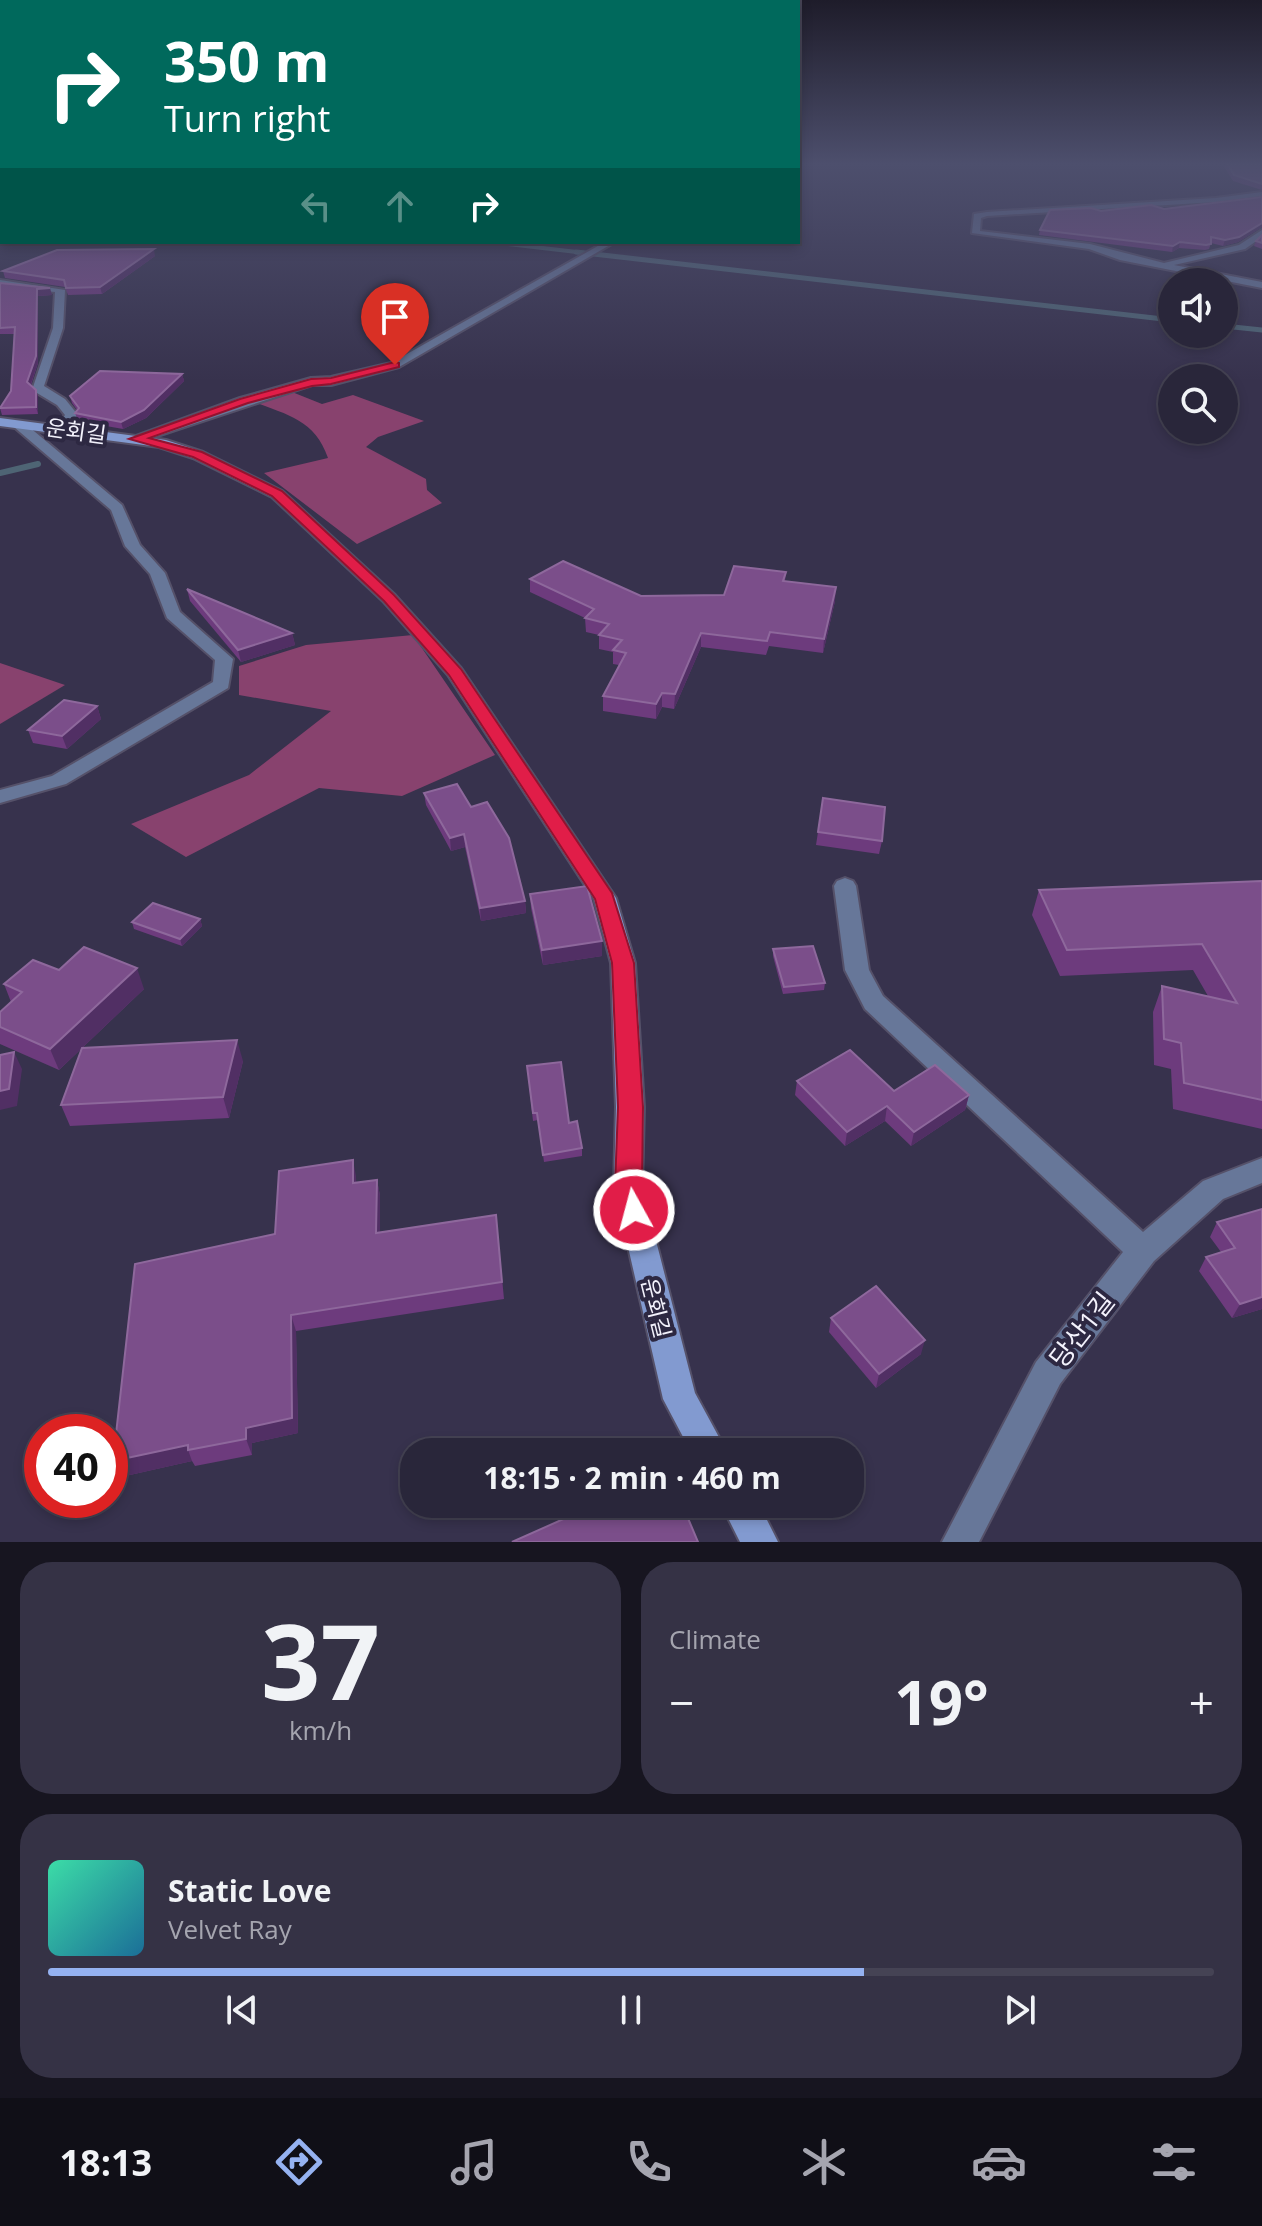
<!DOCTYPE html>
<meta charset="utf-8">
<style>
:root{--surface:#29263a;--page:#353245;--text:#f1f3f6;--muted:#a5a5af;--line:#454354;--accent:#95b2f1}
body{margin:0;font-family:"Open Sans","Noto Sans KR",sans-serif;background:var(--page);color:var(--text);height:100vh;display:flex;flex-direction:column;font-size:30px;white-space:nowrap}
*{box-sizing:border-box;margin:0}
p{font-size:26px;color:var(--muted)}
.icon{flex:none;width:44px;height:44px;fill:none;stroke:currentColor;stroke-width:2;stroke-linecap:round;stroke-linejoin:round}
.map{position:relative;height:1542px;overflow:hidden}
.sheet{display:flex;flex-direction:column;gap:20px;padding:20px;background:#171520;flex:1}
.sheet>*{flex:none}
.hud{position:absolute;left:0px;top:0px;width:800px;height:244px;box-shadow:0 4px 12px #0003,0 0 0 2px var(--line);background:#00695c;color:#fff;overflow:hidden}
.controls{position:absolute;left:1158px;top:268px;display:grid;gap:16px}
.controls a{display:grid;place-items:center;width:80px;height:80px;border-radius:50%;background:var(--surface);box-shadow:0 4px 12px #0003,0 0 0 2px var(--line);font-size:40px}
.speed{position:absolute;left:24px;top:1414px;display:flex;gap:16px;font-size:40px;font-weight:700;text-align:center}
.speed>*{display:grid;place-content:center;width:104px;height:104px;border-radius:50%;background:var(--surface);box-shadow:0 4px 12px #0003,0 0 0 2px var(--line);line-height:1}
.speed .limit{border:12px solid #d22;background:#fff;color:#111}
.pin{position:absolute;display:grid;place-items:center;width:68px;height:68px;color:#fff;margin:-82px -34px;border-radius:50% 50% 50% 0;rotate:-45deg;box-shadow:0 0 8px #0007}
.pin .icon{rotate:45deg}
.me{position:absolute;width:88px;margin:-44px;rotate:353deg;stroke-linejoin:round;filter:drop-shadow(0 0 6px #0008)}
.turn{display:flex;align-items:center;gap:28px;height:168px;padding:0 32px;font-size:36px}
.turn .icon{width:104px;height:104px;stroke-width:2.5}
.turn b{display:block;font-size:56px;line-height:68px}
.lanes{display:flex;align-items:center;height:76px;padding:0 32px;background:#0003;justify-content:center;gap:40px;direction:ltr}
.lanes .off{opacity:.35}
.big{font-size:60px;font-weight:700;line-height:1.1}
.sheet .card{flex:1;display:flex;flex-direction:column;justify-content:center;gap:12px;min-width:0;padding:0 28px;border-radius:32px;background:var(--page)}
.sheet .dial{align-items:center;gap:0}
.dial b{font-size:104px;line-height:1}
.song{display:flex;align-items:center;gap:24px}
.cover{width:96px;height:96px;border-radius:12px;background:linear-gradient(135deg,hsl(160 70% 55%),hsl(200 70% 35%))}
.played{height:8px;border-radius:4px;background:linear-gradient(90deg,var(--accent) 70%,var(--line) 70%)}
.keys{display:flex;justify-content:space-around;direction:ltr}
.heat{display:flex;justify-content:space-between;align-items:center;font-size:44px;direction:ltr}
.sheet .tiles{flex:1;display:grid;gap:20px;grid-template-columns:1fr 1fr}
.card:last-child{grid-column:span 2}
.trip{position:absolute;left:400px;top:1438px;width:464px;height:80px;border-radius:32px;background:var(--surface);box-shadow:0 4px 12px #0003,0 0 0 2px var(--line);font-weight:700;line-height:80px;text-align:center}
.dock{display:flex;height:128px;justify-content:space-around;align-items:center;background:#100f17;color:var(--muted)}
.dock .icon{width:56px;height:56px}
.dock .selected{color:var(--accent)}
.dock b{font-size:36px;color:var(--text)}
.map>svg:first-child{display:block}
.green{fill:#88426e}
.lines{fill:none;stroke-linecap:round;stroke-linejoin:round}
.stream-far2{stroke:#4e6474;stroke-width:4}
.stream-far1{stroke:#4e6474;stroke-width:5}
.stream{stroke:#4e6474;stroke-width:6}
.street-casing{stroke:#555169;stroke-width:4}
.secondary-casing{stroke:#555169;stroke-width:4}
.street{fill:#677799;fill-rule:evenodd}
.secondary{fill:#829ad0;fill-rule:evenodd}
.wall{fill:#6d3b7d}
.shaded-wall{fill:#512f64}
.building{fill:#7b4e8a;stroke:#8e689c;stroke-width:2}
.route{fill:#e11d48;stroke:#92132f;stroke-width:2}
.labels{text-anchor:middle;stroke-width:8;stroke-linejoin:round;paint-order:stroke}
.street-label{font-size:22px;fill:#f3f2fc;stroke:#2d2842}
.near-street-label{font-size:26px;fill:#f3f2fc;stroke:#2d2842}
</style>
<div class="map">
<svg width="1262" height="1542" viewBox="0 0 1262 1542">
<rect width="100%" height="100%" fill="#37324d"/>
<!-- green -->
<g class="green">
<path d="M292 392 322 404 353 395 424 421 378 437 366 447 426 479 427 490 442 503 357 544 264 473 328 458C315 420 288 415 254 402Z"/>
<polygon points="413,635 495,755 402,796 319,788 186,857 131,824 249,775 331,711 239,695 239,666 306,645"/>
<polygon points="0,663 65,685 0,724"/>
</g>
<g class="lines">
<!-- stream-far2 -->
<polyline class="stream-far2" points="490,242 594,254"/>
<!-- stream-far1 -->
<g class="stream-far1">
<polyline points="576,252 1172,320"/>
<polyline points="1224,326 1262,330"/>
</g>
<!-- stream -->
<polyline class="stream" points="0,473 38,464"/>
<!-- street casing -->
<g class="street-casing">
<g id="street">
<polygon points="1262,192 1262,196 1216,202 987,216 981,218 980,231 1090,244 1164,263 1239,245 1262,230 1262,237 1245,249 1174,265 1262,282 1262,288 1120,260 1089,249 972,233 974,214 987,212 1216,198"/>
<polygon points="605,242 615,242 399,367 331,385 312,385 139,442 128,439 240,398 311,378 331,377 391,363"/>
<polygon points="0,280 65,290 63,328 44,386 65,399 78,415 66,431 56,428 65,415 57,405 32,390 53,328 55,292 0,286"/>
<polygon points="14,421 22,421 122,505 140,545 165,573 180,612 233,659 228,688 66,784 0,803 0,790 52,776 213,682 215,660 167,618 150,574 125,546 111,510 14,427"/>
<polygon points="845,878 853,881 856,886 869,970 883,996 1143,1232 1203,1181 1262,1158 1262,1183 1223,1199 1154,1261 1060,1384 979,1542 942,1542 1036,1362 1123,1252 865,1009 845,970 834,886 837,881"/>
</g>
</g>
<!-- secondary casing -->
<g class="secondary-casing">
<g id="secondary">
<polygon points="0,418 166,440 203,452 282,491 395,595 461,668 616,898 635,963 644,1107 642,1186 695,1393 727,1452 691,1452 663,1399 614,1186 616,1107 611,963 594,899 448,675 383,601 272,497 193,458 159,447 0,426"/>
<polygon points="721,1504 759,1504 778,1542 740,1542"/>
</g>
</g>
<!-- street -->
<use href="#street" class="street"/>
<!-- secondary -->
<use href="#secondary" class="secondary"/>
</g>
<!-- wall -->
<g class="wall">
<polygon points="1223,165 1262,165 1262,190 1233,181"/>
<polygon points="1262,197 1262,227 1238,242 1223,246 1211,243 1209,249 1205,250 1179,248 1172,252 1039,235 1040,230 1101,211 1164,209"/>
<polygon points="1262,235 1262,249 1254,246 1256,241"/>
<polygon points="155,256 102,294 68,295 65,287 5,278 3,271"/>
<polygon points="0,283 52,295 38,296 38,363 31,385 36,390 38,397 38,414 2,415 0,408 11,391 14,334 0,334"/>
<polygon points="182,374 184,381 146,418 123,429 78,421 75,413 77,410 72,403 70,396"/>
<polygon points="786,572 785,581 835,601 823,653 769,646 766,655 701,647 674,709 662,707 656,719 603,711 603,696 619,665 613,664 613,652 599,649 599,635 586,632 585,618 530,592 530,579 641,596 724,595"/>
<polygon points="187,589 292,633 295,645 241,662 190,601"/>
<polygon points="97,706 101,719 67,749 33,743 28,730"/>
<polygon points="424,793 525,901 526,913 481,921 465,847 451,851 426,805"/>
<polygon points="818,832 882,841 879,854 816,845"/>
<polygon points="1262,881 1262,1129 1173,1109 1171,1069 1154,1065 1153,1012 1162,986 1208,996 1193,970 1060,976 1032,915 1039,890"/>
<polygon points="530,894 602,941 602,956 543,965 531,908"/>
<polygon points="200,919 202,926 182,946 134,929 132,922"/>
<polygon points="773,949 825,983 824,990 783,994 773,956"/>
<polygon points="59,970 144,989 59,1070 0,1044 0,1012 11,1002 4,984"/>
<polygon points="243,1061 229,1118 70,1126 61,1105"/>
<polygon points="527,1066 569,1123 582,1148 582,1156 544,1162 538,1120 533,1121"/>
<polygon points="797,1081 894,1091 969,1095 965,1110 911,1146 885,1121 845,1146 795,1095"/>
<polygon points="356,1176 356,1183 377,1180 380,1196 380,1232 496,1215 504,1299 296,1331 298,1433 252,1443 252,1455 195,1466 192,1461 121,1477 275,1234"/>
<polygon points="1262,1209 1262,1309 1232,1318 1199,1271 1206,1257 1221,1252 1210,1237 1217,1222"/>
<polygon points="831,1318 921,1354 876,1388 829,1332"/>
</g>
<!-- shaded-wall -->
<g class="shaded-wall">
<polygon points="1262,223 1262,227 1238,242 1223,246 1225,240"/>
<polygon points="1180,242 1179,248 1172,252 1173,246"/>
<polygon points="154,249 155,256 102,294 100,287"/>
<polygon points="50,288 52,295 38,296 38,363 29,389 27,382 37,289"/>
<polygon points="182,374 184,381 146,418 123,429 121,422"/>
<polygon points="36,390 38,397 38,414 36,407"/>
<polygon points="836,587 835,601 823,653 824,639"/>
<polygon points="292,633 295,645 241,662 238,650"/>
<polygon points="701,633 701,647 674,709 675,694"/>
<polygon points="662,693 662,707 656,719 656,704"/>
<polygon points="97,706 101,719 67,749 62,736"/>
<polygon points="464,834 465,847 451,851 450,838"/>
<polygon points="525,901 526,913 481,921 480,908"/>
<polygon points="200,919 202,926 182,946 180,939"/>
<polygon points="602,941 602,956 543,965 542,950"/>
<polygon points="137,968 144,989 59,1070 50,1049"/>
<polygon points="237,1040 243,1061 229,1118 223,1097"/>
<polygon points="14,1052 22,1069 17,1106 0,1110 0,1091"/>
<polygon points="969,1095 965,1110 911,1146 914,1132"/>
<polygon points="887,1106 885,1121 845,1146 847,1132"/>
<polygon points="353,1160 356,1176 357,1200 353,1183"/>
<polygon points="377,1180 380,1196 380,1249 376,1233"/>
<polygon points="1262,1297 1262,1309 1232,1318 1240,1304"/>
<polygon points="291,1315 296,1331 298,1433 252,1443 252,1455 246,1439 246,1428"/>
<polygon points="925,1340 921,1354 876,1388 879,1374"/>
<polygon points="188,1445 188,1450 192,1461 121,1477 113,1461"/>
</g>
<!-- building -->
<g class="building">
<polygon points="1228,165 1262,165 1262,184 1234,175"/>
<polygon points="1262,197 1262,223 1239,237 1225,240 1211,237 1211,244 1206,245 1180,242 1173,246 1040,230 1050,210 1091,208 1101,211 1151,205 1164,209"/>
<polygon points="1262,235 1262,243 1256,241"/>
<polygon points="154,249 100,287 66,288 64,280 3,271 57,250"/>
<polygon points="0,283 50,288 37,289 36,356 27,382 36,390 36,407 0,408 11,391 15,327 0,328"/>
<polygon points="100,371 182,374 144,410 121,422 75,413 79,408 70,396"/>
<polygon points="563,561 641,596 724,595 734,566 786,572 783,581 836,587 824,639 770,632 767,641 701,633 675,694 662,693 656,704 603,696 626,653 613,650 622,640 599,635 609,624 585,618 594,609 530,579"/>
<polygon points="187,589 292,633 238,650"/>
<polygon points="64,700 97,706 62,736 28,730"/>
<polygon points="457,784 471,807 487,802 509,838 525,901 480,908 464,834 450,838 424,793"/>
<polygon points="823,798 885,807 882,841 818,832"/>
<polygon points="1262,881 1262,1100 1184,1083 1181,1043 1164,1039 1162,986 1237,1003 1202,944 1067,950 1039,890"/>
<polygon points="587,886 602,941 542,950 530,894"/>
<polygon points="153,903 200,919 180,939 132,922"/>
<polygon points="813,946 825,983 784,987 773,949"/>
<polygon points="84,947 137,968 50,1049 0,1027 0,1012 22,992 4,984 33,960 59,970"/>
<polygon points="237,1040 223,1097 61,1105 82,1048"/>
<polygon points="850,1050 894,1091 935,1065 969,1095 914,1132 887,1106 847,1132 797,1081"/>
<polygon points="14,1052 9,1089 0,1091 0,1055"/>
<polygon points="561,1062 569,1123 577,1121 582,1148 543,1155 537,1113 533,1113 527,1066"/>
<polygon points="353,1160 353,1183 377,1180 376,1233 496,1215 502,1282 291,1315 292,1418 246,1428 246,1439 188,1450 188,1445 113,1461 135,1264 275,1234 279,1171"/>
<polygon points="1262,1209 1262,1297 1240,1304 1206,1257 1235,1248 1217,1222"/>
<polygon points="876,1286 925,1340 879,1374 831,1318"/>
<polygon points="597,1504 682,1504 698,1542 512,1542"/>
</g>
<!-- sky -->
<linearGradient id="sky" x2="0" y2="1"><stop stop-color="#1e1c2a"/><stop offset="0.43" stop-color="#4d4f6d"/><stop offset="1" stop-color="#4d4f6d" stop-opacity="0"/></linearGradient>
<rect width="1262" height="381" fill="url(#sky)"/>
<!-- route -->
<polygon class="route" points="395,362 399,363 399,367 331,384 312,386 248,403 149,438 202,452 282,491 394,595 461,669 612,893 634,963 643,1107 642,1186 647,1210 643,1219 634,1222 624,1219 615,1186 618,1107 612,963 595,899 449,675 384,601 272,496 193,457 129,439 240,399 311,379 331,378"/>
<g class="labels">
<!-- street labels -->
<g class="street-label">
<text transform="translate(76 431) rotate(8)" y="8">운회길</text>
<text transform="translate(656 1308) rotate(76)" y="8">운회길</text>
</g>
<!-- near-street labels -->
<g class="near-street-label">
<text transform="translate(1082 1330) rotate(-52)" y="9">당산1길</text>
</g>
</g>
</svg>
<div class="controls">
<a><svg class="icon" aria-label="sound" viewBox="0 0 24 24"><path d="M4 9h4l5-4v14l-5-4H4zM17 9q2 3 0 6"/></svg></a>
<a><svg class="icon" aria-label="search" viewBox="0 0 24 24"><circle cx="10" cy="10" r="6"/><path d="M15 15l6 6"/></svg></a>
</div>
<div class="speed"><div class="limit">40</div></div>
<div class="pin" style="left:395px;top:365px;background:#d93025"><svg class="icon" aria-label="arrive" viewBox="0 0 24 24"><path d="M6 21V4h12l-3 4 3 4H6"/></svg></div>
<svg class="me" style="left:634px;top:1210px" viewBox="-20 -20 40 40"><circle r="17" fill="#e11d48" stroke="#fff" stroke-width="3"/><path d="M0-11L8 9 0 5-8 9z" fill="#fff"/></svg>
<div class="trip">18:15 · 2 min · 460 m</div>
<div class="hud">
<div class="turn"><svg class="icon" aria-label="right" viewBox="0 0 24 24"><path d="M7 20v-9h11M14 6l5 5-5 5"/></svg><div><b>350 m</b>Turn right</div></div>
<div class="lanes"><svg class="icon off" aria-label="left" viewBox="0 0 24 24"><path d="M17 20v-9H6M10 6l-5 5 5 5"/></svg><svg class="icon off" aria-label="ahead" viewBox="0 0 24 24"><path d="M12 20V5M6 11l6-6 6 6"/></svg><svg class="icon" aria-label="right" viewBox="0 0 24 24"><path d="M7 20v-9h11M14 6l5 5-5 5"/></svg></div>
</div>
</div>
<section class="sheet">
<div class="tiles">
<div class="card dial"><b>37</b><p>km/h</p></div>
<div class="card"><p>Climate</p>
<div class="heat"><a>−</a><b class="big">19°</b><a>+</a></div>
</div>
<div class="card">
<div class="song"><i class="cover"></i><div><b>Static Love</b><p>Velvet Ray</p></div></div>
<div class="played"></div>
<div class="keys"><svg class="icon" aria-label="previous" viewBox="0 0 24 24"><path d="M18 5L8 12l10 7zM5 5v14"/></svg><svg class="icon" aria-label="pause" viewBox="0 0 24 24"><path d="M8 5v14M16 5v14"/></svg><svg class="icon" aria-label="next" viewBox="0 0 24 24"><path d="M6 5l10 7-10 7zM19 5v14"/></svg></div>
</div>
</div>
</section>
<nav class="dock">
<b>18:13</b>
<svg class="icon selected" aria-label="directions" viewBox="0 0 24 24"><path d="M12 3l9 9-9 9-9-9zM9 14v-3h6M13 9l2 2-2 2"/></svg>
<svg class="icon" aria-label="music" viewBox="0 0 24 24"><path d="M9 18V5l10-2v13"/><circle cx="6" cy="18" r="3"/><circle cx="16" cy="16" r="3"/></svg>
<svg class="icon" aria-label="phone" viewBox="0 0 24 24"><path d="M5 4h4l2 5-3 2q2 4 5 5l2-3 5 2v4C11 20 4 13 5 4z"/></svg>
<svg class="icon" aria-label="climate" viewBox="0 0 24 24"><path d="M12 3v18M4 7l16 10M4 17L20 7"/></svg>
<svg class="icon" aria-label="car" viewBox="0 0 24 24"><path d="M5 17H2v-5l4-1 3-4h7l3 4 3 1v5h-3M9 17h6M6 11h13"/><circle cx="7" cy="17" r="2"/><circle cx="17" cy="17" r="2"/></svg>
<svg class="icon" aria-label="filters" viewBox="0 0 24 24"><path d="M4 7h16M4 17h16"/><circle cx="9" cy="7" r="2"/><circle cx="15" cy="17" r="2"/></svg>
</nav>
